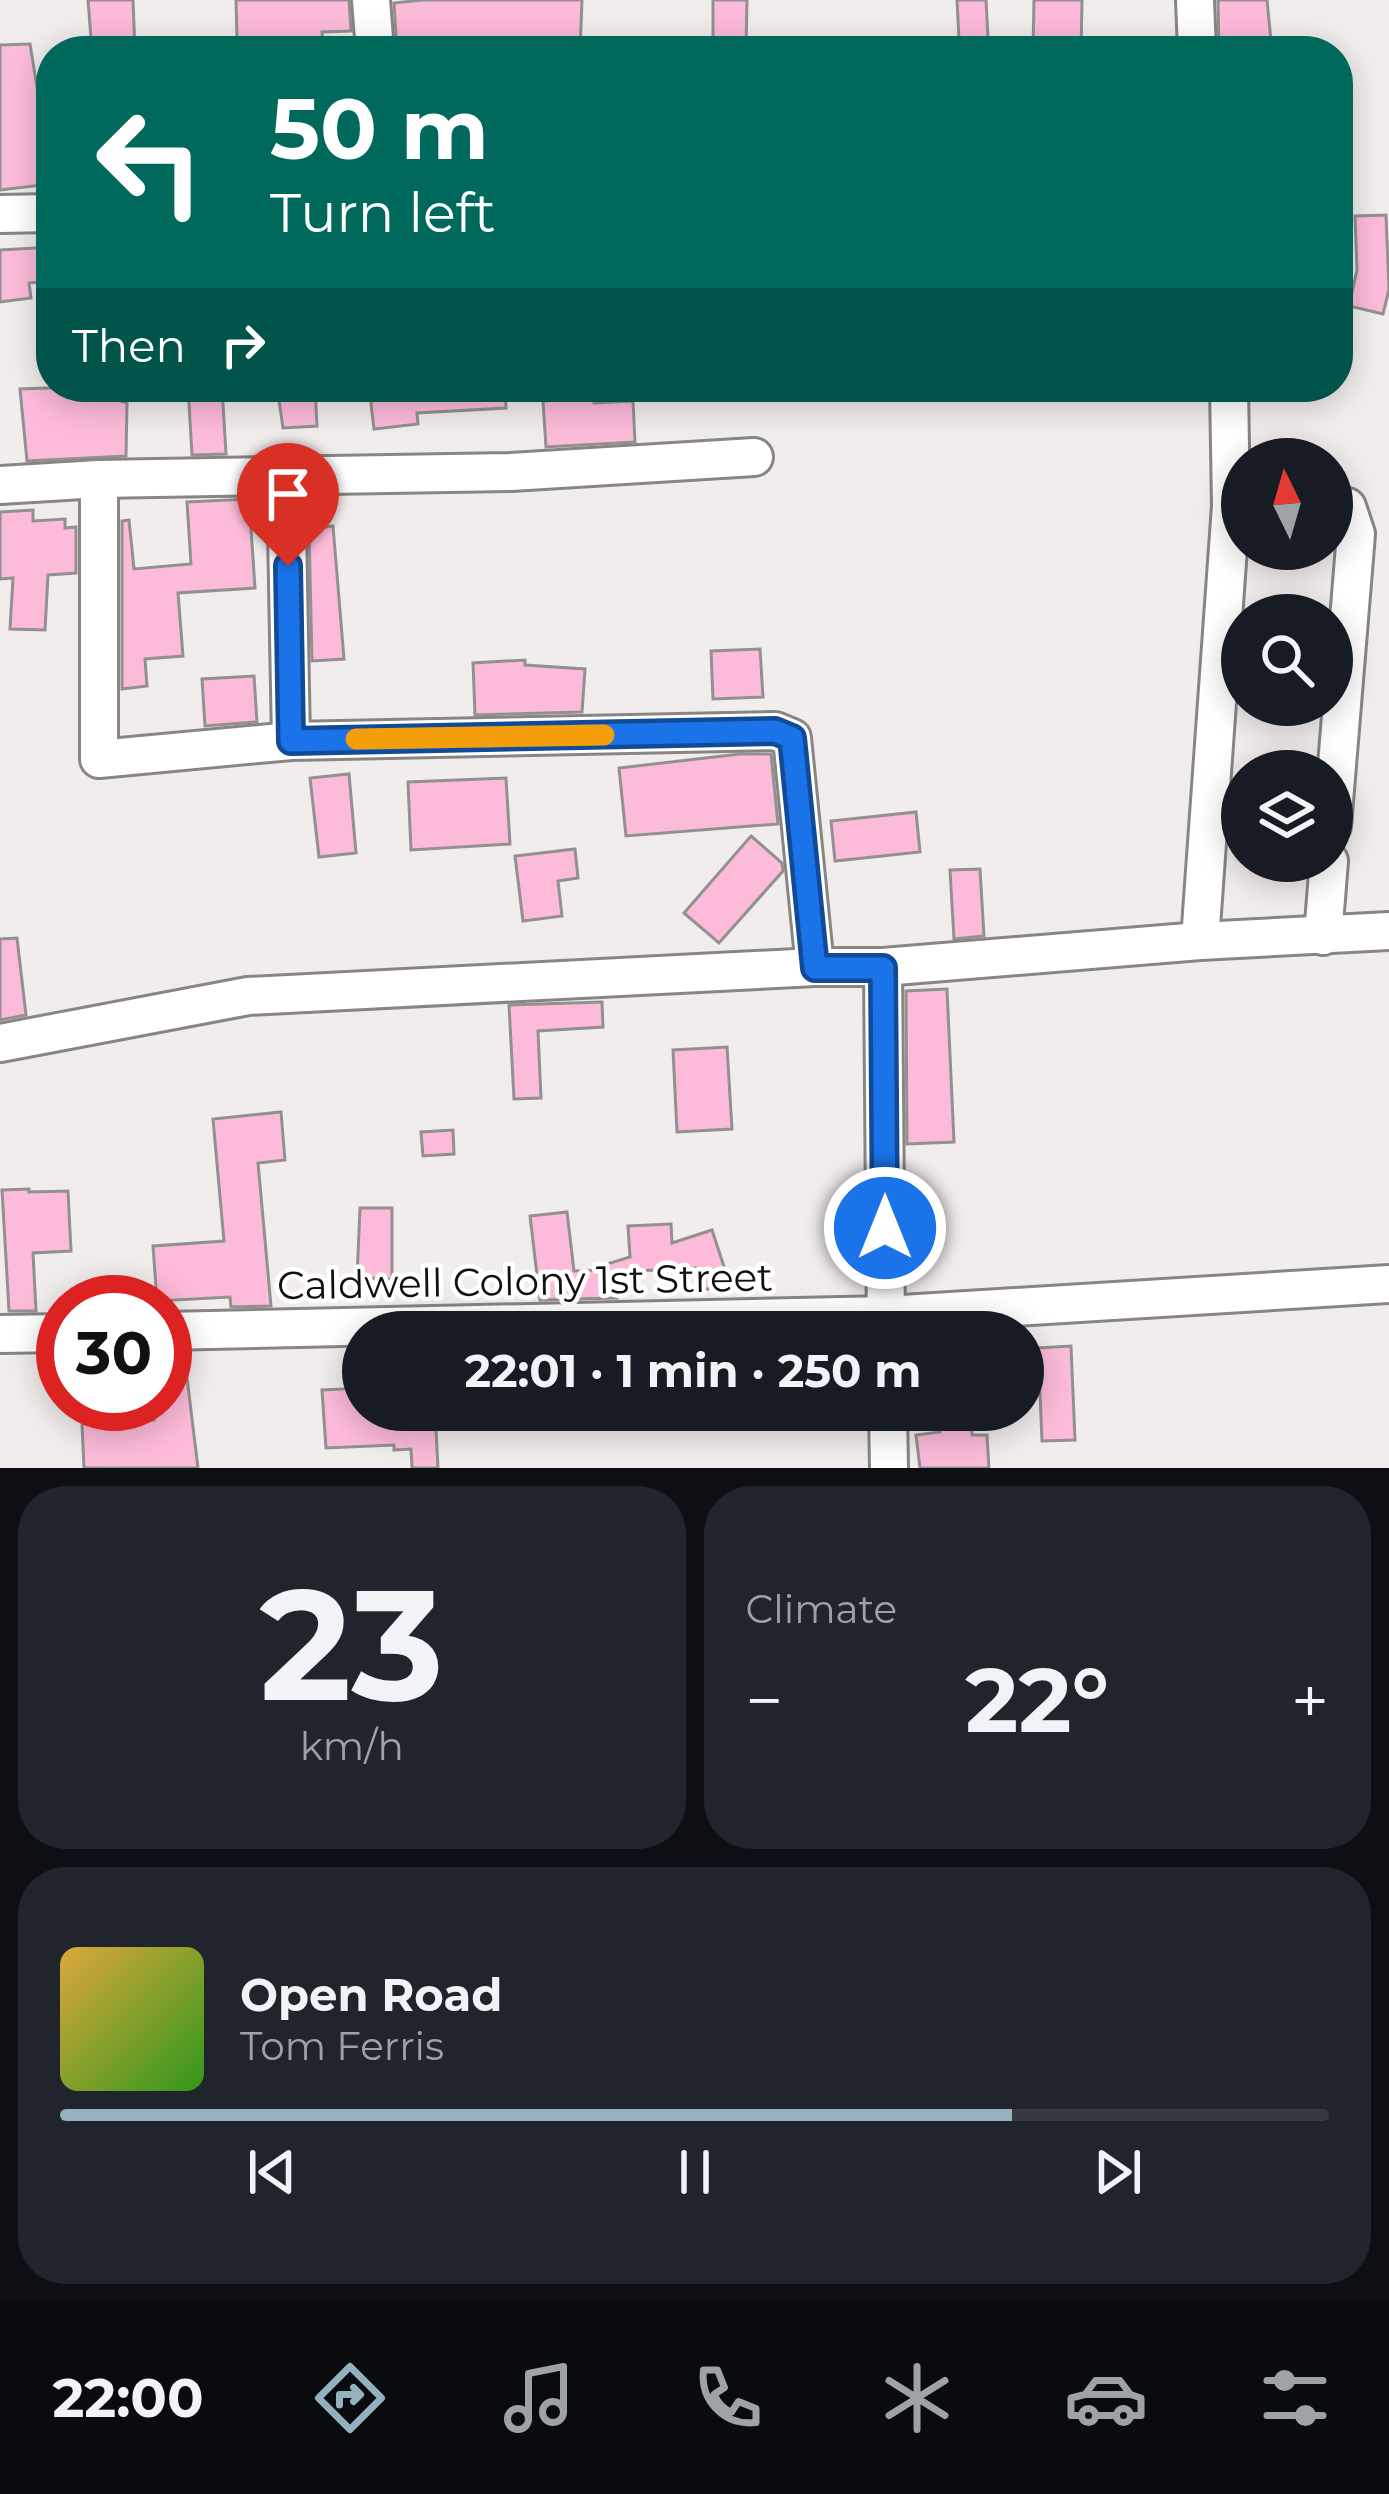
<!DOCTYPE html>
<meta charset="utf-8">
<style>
:root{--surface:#171b24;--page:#20242c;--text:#f1f3f6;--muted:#9ea1a6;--line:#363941;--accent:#94b2bd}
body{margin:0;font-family:Montserrat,sans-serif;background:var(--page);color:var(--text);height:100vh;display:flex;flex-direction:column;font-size:45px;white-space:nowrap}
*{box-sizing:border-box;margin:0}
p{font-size:39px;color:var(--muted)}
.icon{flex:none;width:66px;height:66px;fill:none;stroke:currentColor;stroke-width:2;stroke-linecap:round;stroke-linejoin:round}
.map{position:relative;height:1468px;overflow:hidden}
.details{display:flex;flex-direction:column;gap:18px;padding:18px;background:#0d0f14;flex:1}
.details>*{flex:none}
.hud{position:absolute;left:36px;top:36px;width:1317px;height:366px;border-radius:48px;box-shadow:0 6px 30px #0003;background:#00695c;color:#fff;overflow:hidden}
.needle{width:78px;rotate:355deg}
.buttons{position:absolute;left:1221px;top:438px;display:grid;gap:24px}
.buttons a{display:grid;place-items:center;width:132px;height:132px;border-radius:50%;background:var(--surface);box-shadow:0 6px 30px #0003;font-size:60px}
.speed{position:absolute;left:36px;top:1275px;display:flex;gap:24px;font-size:60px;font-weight:700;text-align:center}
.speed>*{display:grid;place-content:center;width:156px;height:156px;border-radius:50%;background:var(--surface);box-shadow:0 6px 30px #0003;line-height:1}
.speed .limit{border:18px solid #d22;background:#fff;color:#111}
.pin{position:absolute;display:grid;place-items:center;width:102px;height:102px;color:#fff;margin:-123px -51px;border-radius:50% 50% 50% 0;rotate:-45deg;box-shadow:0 0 12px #0007}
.pin .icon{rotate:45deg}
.me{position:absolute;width:132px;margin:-66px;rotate:0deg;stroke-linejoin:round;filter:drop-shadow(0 0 9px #0008)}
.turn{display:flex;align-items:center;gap:42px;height:252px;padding:0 36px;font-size:54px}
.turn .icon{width:156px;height:156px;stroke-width:2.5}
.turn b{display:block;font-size:84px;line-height:102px}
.then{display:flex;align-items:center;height:114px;padding:0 36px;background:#0003;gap:24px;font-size:45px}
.big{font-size:90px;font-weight:700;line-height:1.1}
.details .widget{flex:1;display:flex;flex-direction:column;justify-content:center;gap:18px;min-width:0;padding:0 42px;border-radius:48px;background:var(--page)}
.details .dial{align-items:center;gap:0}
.dial b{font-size:156px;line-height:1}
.song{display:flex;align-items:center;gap:36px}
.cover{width:144px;height:144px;border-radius:18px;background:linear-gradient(135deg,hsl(40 70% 55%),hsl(110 70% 35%))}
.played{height:12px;border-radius:6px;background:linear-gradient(90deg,var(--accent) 75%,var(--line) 75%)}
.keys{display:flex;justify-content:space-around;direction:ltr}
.heat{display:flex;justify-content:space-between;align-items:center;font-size:66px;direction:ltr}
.details .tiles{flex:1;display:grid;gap:18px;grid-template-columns:1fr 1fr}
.widget:last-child{grid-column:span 2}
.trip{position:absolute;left:342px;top:1311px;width:702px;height:120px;border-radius:60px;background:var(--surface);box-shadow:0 6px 30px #0003;font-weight:700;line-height:120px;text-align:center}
.menu{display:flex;height:192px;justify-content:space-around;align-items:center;background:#090b0e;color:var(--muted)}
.menu .icon{width:84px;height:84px}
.menu .active{color:var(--accent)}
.menu b{font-size:54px;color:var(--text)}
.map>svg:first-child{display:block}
.building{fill:#fcbbd9;stroke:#939091;stroke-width:3}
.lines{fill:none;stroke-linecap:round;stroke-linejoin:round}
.minor-casing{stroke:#898585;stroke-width:42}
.minor{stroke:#fff;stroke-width:36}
.route-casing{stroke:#114b97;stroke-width:30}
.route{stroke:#1a73e8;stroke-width:21}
.slow{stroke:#f59e0b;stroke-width:21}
.labels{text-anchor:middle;stroke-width:9;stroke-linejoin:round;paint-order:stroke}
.street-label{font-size:39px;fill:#110f0f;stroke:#fff}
</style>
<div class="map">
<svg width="1389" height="1468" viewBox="0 0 1389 1468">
<rect width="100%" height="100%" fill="#f2eded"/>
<!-- building -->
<g class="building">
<polygon points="88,0 133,0 135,51 92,51"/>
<polygon points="236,0 349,0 351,31 322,32 323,51 259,51 258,38 237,39"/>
<polygon points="422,0 582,0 580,51 397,51 394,3"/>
<polygon points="713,0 747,0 746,51 713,51"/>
<polygon points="957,0 986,0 988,38 959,40"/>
<polygon points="1034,0 1082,0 1081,51 1033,51"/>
<polygon points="1218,0 1267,0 1272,51 1219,51"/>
<polygon points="30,44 37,87 51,85 51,184 0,190 0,45"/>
<polygon points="1386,215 1389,289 1383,314 1349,306 1357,270 1355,216"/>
<polygon points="51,247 51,281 29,283 31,298 0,302 0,250"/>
<polygon points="76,387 127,403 126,456 27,461 20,389"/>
<polygon points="188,387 222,387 226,454 192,455"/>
<polygon points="277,387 315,387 317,426 283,428"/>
<polygon points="369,387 505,387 506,408 417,413 418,424 374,429"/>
<polygon points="594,398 594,403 633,401 635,442 546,447 543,401"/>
<polygon points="249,499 255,588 178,593 183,656 145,659 147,686 122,689 122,521 129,520 134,569 191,564 187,502"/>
<polygon points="33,510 33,521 65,519 65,528 76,527 76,573 48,575 45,630 10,629 13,578 0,579 0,512"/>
<polygon points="333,526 344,659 312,661 309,529"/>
<polygon points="760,649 763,697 713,699 711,651"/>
<polygon points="525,660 525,665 585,669 582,712 475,715 473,663"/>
<polygon points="254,676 257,722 205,726 202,679"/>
<polygon points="740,754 771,754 778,824 626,836 619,768"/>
<polygon points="349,774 356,853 319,857 310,778"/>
<polygon points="506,778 510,844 411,850 408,782"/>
<polygon points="916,812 920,852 835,861 831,821"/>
<polygon points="751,836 782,863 783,871 719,943 684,913"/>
<polygon points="575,849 578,878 558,881 562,916 523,921 515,856"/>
<polygon points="980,869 984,936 954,939 950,870"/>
<polygon points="17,938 26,1015 0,1020 0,939"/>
<polygon points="947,989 954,1142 907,1144 906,991"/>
<polygon points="602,1002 603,1027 538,1031 541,1098 514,1099 509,1005"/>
<polygon points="727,1047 732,1129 677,1132 673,1050"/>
<polygon points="281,1112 285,1160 258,1163 271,1306 231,1307 230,1297 157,1301 153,1246 224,1241 213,1119"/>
<polygon points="453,1130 454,1154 423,1156 421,1132"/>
<polygon points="29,1189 29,1192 68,1191 71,1251 33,1253 36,1311 9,1311 2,1190"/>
<polygon points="360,1208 392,1208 392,1279 357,1278"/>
<polygon points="567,1212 574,1271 608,1270 607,1264 630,1257 628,1226 671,1224 672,1243 712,1230 729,1282 704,1290 697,1268 616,1272 617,1298 540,1300 530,1216"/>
<polygon points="1071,1346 1075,1440 1042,1441 1038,1348"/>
<polygon points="165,1353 184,1353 198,1468 84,1468 82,1424 154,1420 152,1404 165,1404"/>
<polygon points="363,1388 363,1410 435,1410 438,1468 412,1468 411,1449 394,1450 394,1445 326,1448 322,1390"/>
<polygon points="940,1410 972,1410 972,1435 987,1435 989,1468 920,1468 916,1435 940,1432"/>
</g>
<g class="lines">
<!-- minor casing -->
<g class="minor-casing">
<g id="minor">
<polyline points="371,0 375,51"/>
<polyline points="1195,0 1197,51"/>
<polyline points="0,214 51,213"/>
<polyline points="1229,387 1231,506 1242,506"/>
<polyline points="286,478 291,741"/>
<polyline points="99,479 99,759 291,741 775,731 792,738 815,967"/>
<polyline points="0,485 99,479 511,472 754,457"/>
<polyline points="1332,506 1347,507 1356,534 1332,826"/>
<polyline points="1323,936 1329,861"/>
<polyline points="1200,941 1231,506"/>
<polyline points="0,1043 248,996 815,967 883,967"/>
<polyline points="165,1331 886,1315 1389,1284"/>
<polyline points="886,1332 883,967 1200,941 1389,931"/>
<polyline points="0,1334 63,1333"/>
<polyline points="888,1410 889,1468"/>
</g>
</g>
<!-- minor -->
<use href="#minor" class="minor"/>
</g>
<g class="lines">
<!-- route casing -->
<g class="route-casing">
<polyline id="route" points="288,566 291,741 775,731 792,738 815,968 883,968 885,1228"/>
</g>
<!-- route -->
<use href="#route" class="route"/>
<!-- slow -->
<polyline class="slow" points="356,739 604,735"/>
</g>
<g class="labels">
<!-- street labels -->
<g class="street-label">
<text transform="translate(525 1281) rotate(-1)" y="14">Caldwell Colony 1st Street</text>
</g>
</g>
</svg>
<div class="buttons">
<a><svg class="needle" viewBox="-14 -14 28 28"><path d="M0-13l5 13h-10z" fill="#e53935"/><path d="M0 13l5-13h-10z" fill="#9ea1a6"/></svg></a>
<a><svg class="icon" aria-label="search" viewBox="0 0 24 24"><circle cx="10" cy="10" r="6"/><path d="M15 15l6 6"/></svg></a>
<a><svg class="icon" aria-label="layers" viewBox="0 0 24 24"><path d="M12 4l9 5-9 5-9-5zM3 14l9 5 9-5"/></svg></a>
</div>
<div class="speed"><div class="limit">30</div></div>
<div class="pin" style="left:288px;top:566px;background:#d93025"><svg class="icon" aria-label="arrive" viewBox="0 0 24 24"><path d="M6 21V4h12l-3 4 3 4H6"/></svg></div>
<svg class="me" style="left:885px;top:1228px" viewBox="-20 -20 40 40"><circle r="17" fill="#1a73e8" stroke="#fff" stroke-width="3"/><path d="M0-11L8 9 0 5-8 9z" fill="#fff"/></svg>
<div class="trip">22:01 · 1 min · 250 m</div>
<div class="hud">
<div class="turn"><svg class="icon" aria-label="left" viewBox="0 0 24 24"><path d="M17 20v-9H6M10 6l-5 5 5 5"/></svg><div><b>50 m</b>Turn left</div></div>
<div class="then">Then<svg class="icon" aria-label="right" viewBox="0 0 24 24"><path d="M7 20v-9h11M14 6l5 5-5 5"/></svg></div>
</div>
</div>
<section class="details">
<div class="tiles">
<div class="widget dial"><b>23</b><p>km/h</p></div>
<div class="widget"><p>Climate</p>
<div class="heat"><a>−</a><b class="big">22°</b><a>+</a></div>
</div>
<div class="widget">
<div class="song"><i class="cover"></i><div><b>Open Road</b><p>Tom Ferris</p></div></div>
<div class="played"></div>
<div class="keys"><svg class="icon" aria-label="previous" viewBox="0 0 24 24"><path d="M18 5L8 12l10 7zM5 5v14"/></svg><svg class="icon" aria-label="pause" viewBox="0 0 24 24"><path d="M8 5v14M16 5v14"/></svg><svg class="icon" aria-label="next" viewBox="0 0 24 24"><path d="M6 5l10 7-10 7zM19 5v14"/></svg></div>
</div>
</div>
</section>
<nav class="menu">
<b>22:00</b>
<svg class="icon active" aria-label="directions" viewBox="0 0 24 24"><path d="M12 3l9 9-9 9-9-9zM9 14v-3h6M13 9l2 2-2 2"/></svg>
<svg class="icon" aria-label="music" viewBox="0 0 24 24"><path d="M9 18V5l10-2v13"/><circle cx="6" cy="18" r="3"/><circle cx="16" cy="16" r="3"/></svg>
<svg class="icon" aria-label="phone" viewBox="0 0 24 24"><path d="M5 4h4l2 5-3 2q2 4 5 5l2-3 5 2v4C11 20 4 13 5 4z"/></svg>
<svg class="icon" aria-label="climate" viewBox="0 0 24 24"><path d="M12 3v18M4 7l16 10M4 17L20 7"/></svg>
<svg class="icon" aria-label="car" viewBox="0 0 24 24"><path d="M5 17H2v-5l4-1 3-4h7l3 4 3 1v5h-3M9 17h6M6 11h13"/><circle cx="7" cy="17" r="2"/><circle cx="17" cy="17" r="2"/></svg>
<svg class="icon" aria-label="filters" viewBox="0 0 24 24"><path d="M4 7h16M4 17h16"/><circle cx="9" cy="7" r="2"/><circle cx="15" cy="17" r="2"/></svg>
</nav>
